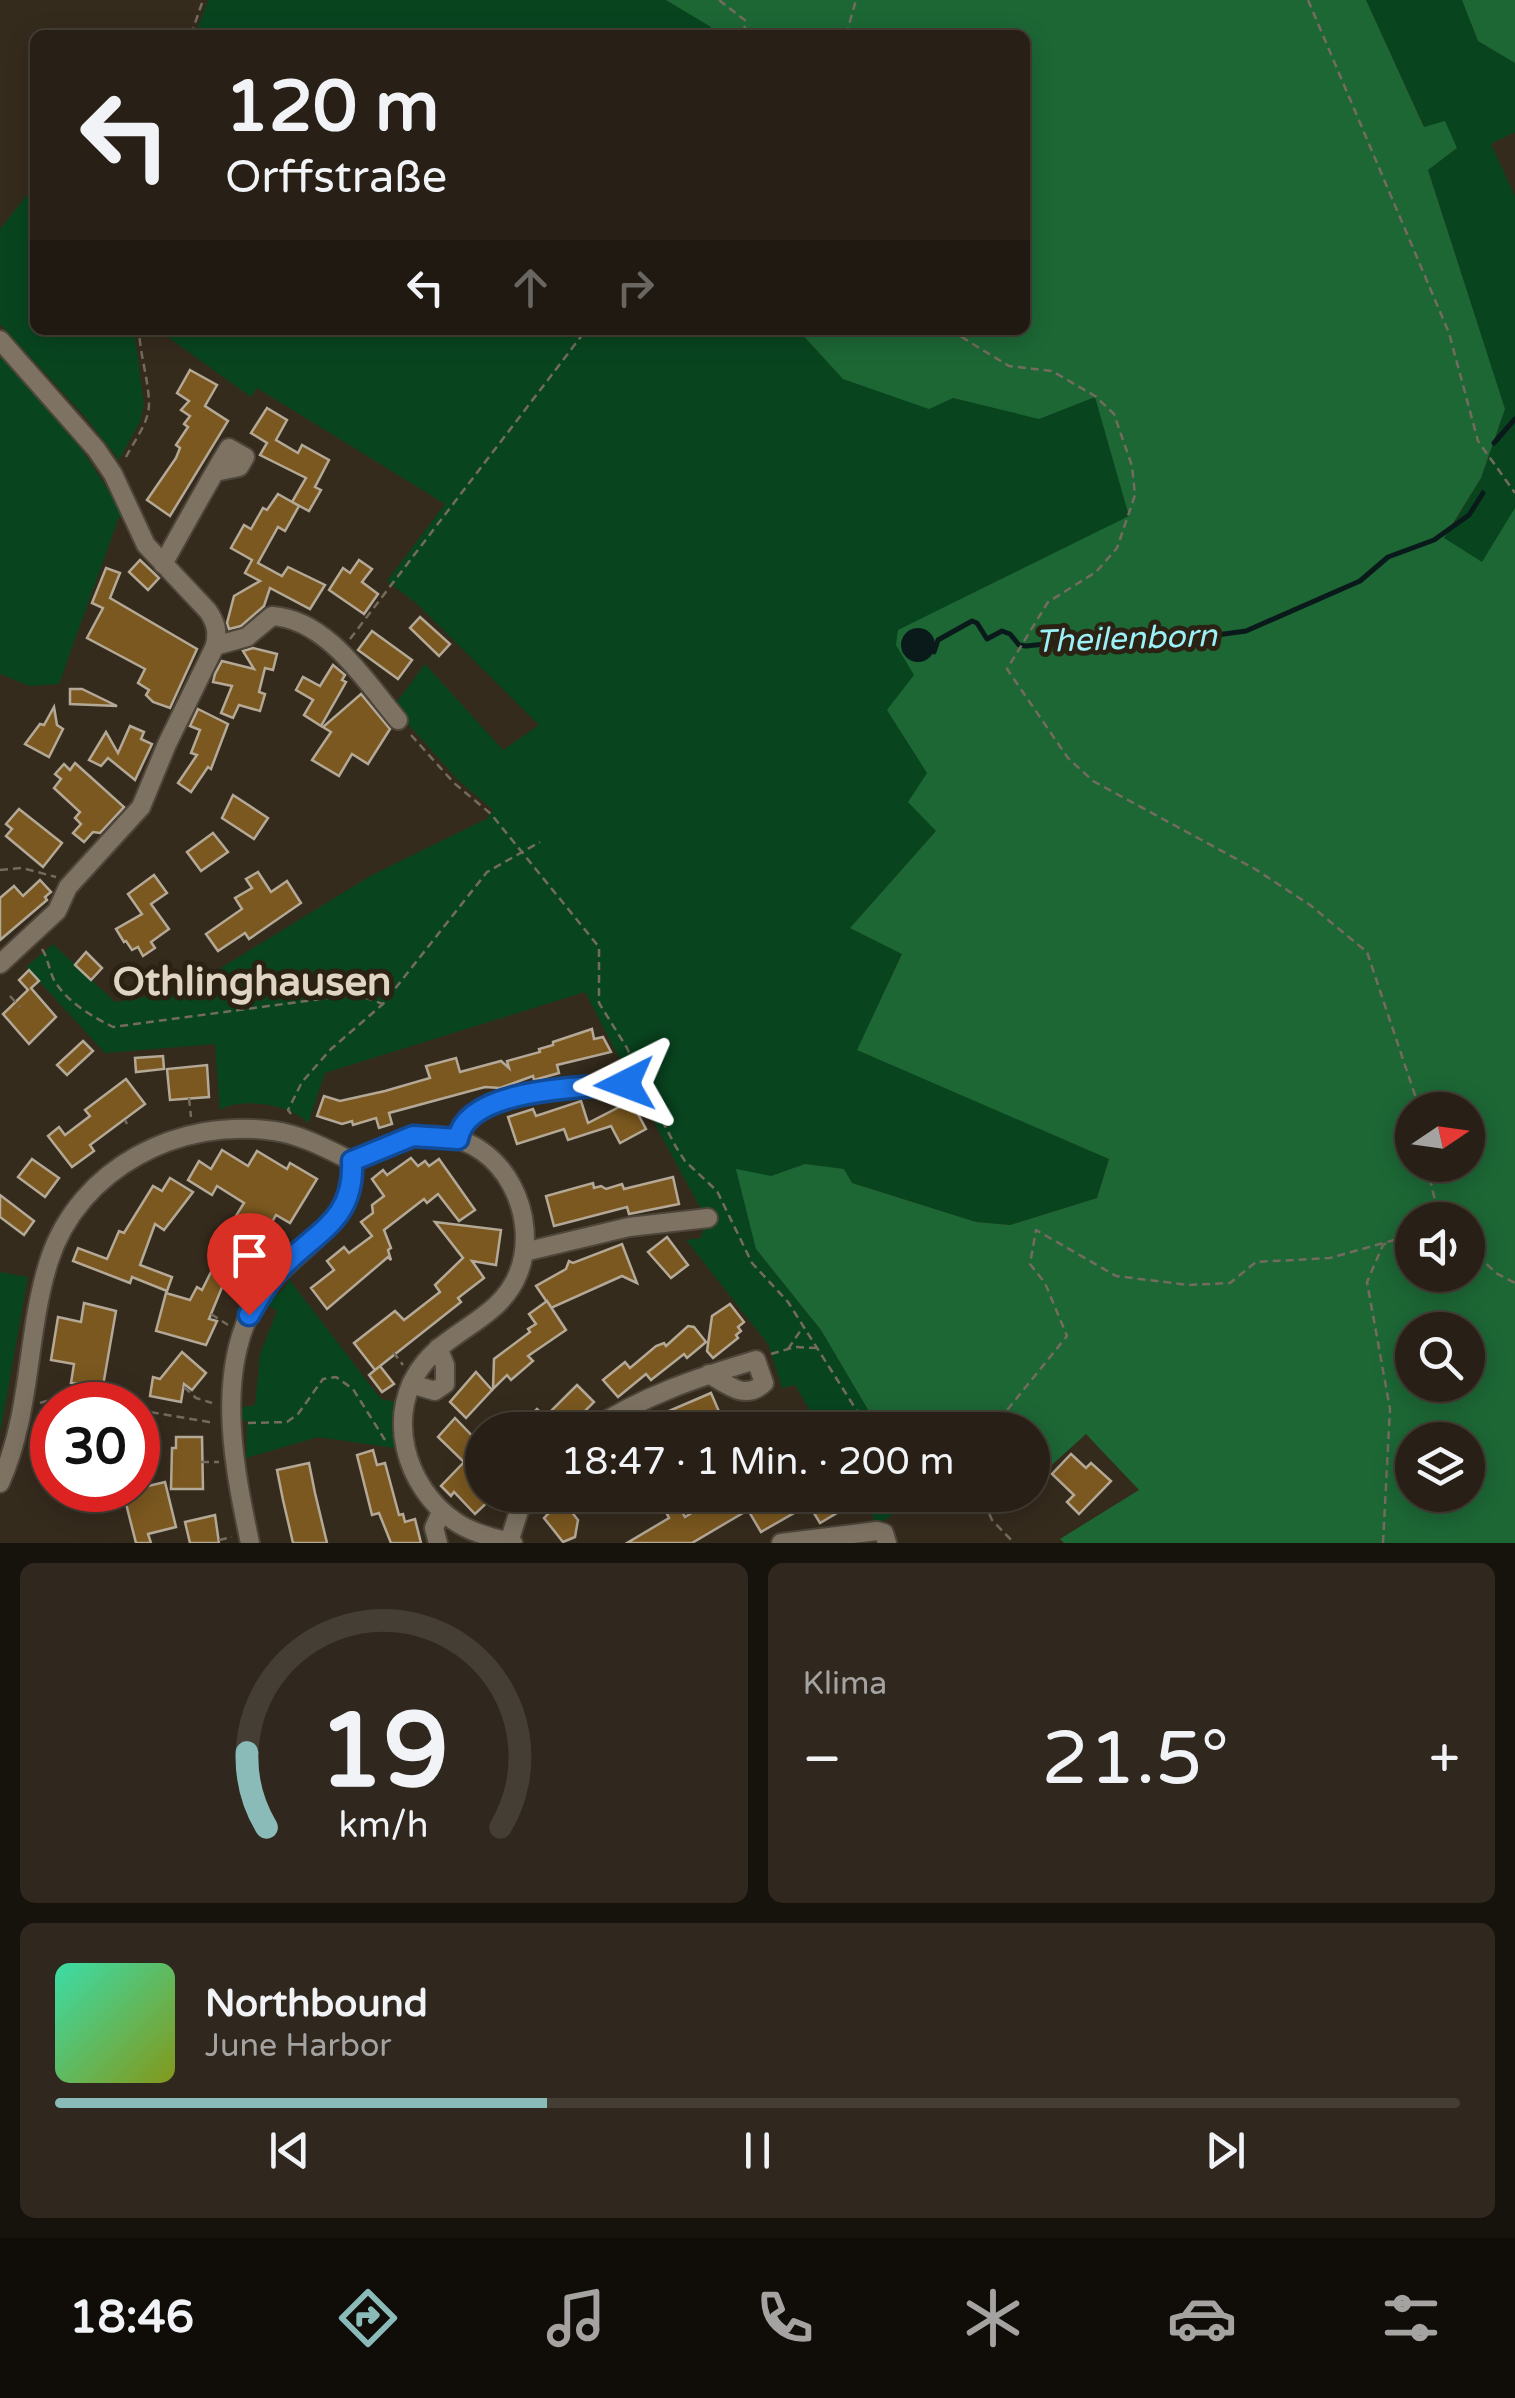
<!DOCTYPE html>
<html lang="de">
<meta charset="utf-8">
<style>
:root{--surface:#282016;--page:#30281f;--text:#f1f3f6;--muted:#a5a3a1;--line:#443e35;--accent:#8bbbb9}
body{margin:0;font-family:"Varela Round",sans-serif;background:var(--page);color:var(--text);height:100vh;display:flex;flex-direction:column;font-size:38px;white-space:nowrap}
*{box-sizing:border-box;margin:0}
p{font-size:32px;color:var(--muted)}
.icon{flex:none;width:55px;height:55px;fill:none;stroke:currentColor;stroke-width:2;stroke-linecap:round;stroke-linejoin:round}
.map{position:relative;height:1543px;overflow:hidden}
.details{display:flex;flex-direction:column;gap:20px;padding:20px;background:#16120c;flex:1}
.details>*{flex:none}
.hud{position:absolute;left:30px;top:30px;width:1000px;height:305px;border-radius:15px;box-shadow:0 5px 25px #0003,0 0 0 2px var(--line);background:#282016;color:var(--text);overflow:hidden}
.needle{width:65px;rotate:77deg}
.fabs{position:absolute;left:1395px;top:1092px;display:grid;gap:20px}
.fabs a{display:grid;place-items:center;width:90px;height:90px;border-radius:50%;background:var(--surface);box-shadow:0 5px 25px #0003,0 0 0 2px var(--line);font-size:50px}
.speed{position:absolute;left:30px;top:1382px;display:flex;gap:20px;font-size:50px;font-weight:700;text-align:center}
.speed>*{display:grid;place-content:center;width:130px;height:130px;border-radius:50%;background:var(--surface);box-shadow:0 5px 25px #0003,0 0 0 2px var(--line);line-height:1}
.speed .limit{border:15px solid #d22;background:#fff;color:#111}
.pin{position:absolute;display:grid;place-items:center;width:85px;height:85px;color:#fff;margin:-102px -42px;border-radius:50% 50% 50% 0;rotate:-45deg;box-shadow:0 0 10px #0007}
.pin .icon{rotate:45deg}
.me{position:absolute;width:110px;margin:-55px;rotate:267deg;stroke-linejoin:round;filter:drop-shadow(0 0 8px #0008)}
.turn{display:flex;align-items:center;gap:35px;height:210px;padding:0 30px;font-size:45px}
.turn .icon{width:130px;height:130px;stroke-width:2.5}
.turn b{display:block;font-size:70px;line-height:85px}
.lanes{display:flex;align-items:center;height:95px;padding:0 30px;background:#0003;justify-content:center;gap:50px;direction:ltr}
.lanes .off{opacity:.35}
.big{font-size:75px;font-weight:600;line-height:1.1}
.details .card{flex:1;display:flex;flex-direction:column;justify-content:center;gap:15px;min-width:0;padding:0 35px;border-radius:15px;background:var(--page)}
.details .dial{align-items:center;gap:0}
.dial svg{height:260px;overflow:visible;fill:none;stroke:var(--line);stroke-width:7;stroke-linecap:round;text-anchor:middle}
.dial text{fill:var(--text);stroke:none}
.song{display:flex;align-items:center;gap:30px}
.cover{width:120px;height:120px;border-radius:15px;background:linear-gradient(135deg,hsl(160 70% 55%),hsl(70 70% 35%))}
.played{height:10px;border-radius:5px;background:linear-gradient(90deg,var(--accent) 35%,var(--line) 35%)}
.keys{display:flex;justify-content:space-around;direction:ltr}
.heat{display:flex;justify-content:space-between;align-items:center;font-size:55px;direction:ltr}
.details .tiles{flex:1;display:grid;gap:20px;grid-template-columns:1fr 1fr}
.card:last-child{grid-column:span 2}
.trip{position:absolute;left:465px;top:1412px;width:585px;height:100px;border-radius:50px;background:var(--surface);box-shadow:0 5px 25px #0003,0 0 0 2px var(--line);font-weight:600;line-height:100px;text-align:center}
.tab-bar{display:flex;height:160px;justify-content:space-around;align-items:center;background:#100d09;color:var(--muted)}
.tab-bar .icon{width:70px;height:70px}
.tab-bar .on{color:var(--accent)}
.tab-bar b{font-size:45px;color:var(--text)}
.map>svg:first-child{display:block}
.green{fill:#08451f}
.forest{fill:#1d6735;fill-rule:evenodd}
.water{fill:#0a1a1b}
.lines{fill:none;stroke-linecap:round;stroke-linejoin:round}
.stream{stroke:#0a1a1b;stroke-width:5}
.building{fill:#7b581f;stroke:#b4a897;stroke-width:2.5}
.street-casing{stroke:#4e463a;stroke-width:22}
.path{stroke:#746b5f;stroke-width:2.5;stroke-dasharray:8 5;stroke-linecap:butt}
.street{stroke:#7e7363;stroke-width:18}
.route-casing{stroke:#114b97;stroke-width:25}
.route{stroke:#1a73e8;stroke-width:18}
.labels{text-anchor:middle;stroke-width:10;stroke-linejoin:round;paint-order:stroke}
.water-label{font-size:32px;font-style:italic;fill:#9cf0f8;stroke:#2b2214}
.district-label{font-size:40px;font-weight:bold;fill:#e0d4c2;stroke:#2b2214}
</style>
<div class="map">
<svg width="1515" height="1543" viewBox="0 0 1515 1543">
<rect width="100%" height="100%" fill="#352b1d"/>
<!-- green -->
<g class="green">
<polygon points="208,0 666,0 712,27 711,35 195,35"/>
<path d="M1366 0H1462L1478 41 1515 63V132L1491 144 1515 196V1170L1487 1115 889 711 928 773 936 831 850 928 902 953 858 1050 1109 1159 1097 1198 1010 1225 976 1222 852 1183 844 1169 805 1164 771 1176 756 1249 821 1330 880 1430H821L795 1385 782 1388 768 1344 686 1240 701 1238 703 1230 711 1226 710 1211H702L638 1093H625V1078L615 1074 613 1066 623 1065 585 992 325 1073 308 1123C291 1104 242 1097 220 1110L215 1044 105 1053 26 967 53 944 115 1002 185 990 372 875 488 818 493 810 457 779 393 707 425 664 503 750 539 725 416 603 387 581 445 504 257 388 251 397 158 330H798L843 379 953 398 1039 418 1095 396 1129 516 1430 555 1450 530 1481 478 1505 409 1428 170 1457 148 1425 128Z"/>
<polygon points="35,185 35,330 134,330 144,404 140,422 119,460 86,418 0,324 0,229"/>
<path d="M0 352C46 404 91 453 122 516L119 517 59 684 30 686 0 674Z"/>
<polygon points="0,1272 28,1277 0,1433"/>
<polygon points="288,1278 381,1399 396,1402 394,1448 318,1437 246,1458 247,1421 242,1420 240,1408 255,1405 260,1354 277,1311 264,1303 274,1293 278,1295 288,1283"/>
<polygon points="860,1495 909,1495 890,1517 877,1524"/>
</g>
<!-- forest -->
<g class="forest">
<path d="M666 0H1366L1424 127 1445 121 1457 148 1428 170 1505 409 1481 478 1444 538 1482 562 1515 508V1543H1064L1060 1539 1139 1490 1086 1434 1033 1482 1032 1430H880L821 1330 756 1249 736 1169 771 1176 805 1164 844 1169 852 1183 976 1222 1010 1225 1097 1198 1109 1159 857 1050 902 954 850 928 936 831 908 802 927 773 887 710 914 675 896 645 898 630 1129 516 1095 397 1039 419 953 398 929 409 843 379 798 330H1025V35H711V27ZM1412 1110H1468V1165H1412ZM1412 1220H1468V1275H1412ZM1412 1330H1468V1385H1412ZM1412 1440H1468V1495H1412Z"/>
<polygon points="1462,0 1515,0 1515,63 1478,41"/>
</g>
<!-- water -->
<circle class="water" cx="918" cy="645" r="17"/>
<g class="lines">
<!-- stream -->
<g class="stream">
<polyline points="1494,443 1515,419"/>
<polyline points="934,652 938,640 972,621 977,623 987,639 1002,631 1010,634 1019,645 1026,646 1123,636 1158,643 1246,631 1360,581 1388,557 1434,540 1469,515 1483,493"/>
</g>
</g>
<!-- building -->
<g class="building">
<polygon points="190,370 217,385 205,406 228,421 170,516 147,500 176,458 180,448 176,445 188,427 184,424 190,416 181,410 189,401 177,393"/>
<polygon points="267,408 287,420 276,440 298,453 302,445 329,460 315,487 321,490 309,511 292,502 306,478 260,455 267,443 251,433"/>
<polygon points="278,494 299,506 285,531 278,527 258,563 282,576 288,567 325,585 310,609 270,588 264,606 241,626 229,629 227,623 234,596 260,581 245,573 252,560 231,548 244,525 251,529 263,508 267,510"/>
<polygon points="140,560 159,578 148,590 129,572"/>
<polygon points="359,560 372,569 362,582 378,594 364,614 329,590 343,568 350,573"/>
<polygon points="106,568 120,573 110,598 197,649 170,708 153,702 146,695 149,690 138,683 145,669 87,638 103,608 92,603"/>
<polygon points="420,617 450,644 439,656 410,628"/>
<polygon points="372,631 412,660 398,679 358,650"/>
<polygon points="253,648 277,654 273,670 265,668 259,692 265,694 260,711 239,705 233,718 221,713 232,686 213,682 215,674 222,661 254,669 243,651"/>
<polygon points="333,665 345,675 342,680 346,682 321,726 304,715 313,700 296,690 303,677 320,686"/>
<polygon points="70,689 82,689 117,706 70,704"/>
<polygon points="361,694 390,729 368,764 352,754 339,776 312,760 331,732 323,727"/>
<polygon points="54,707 57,725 63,729 49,757 25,744 40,724 44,725"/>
<polygon points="198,709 228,724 211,769 208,767 191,792 178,783 197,755 191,753 200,730 190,726"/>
<polygon points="130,726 144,732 141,739 152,744 135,780 108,758 101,766 89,760 106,732 118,753"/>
<polygon points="75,763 124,807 100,833 93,832 84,842 73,833 81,824 75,818 80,812 54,788 61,779 55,774 64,764 70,770"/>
<polygon points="233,795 268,818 254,839 222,818"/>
<polygon points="19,809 62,843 43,867 6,836 12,829 6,824"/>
<polygon points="213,833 228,852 201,871 187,852"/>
<polygon points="258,872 271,892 287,881 301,903 249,939 245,933 218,951 206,934 242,909 235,898 252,888 246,879"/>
<polygon points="154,875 167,893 151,904 169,929 151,942 155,948 143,956 138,947 132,950 126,941 124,942 116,929 142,914 128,894"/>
<polygon points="40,880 51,892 45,897 47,900 0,940 0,898 14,886 23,896"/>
<polygon points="86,952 102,968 91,980 75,965"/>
<polygon points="29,970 39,981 31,988 56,1017 29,1044 3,1014 28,990 19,980"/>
<polygon points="592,1029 594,1039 603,1037 611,1052 557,1065 559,1073 534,1080 533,1076 500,1088 485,1087 389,1113 392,1124 379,1128 376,1118 353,1125 352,1121 342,1124 317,1116 324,1096 340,1101 385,1091 430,1078 426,1066 456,1058 460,1072 501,1061 509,1068 507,1061 540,1052 539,1049 553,1045 553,1042"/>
<polygon points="83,1041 93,1051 67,1075 57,1065"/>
<polygon points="163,1056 164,1069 136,1072 135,1058"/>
<polygon points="207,1065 209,1097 170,1100 167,1069"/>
<polygon points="126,1079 145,1104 90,1145 94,1151 72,1167 48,1136 59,1127 65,1135 90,1116 85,1110"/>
<polygon points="581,1101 588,1123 631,1101 646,1129 620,1143 611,1126 568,1140 564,1129 517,1144 508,1117 533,1109 536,1116"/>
<polygon points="222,1150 248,1166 257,1151 287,1169 290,1163 317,1179 290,1223 276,1215 247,1267 240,1274 230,1268 209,1319 217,1321 206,1345 156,1331 166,1293 190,1300 197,1287 202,1290 217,1260 214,1258 220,1247 218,1245 244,1203 217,1186 212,1195 188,1180 199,1161 211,1169"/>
<polygon points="411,1158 418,1166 425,1161 429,1166 439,1159 475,1210 459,1221 438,1194 427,1203 424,1199 384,1230 391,1248 388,1250 391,1260 388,1257 327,1309 311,1288 334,1270 327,1261 344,1247 349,1253 372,1236 361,1222 373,1213 372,1205 384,1196 372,1179 383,1170 387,1175"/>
<polygon points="32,1159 59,1178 45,1197 18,1177"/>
<polygon points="673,1177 679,1204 629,1214 627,1207 554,1226 546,1196 593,1183 594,1188 601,1186 606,1189 622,1184 624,1189"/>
<polygon points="170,1178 193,1192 164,1230 155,1224 140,1265 172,1277 167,1291 132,1277 130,1283 73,1261 78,1248 107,1259 119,1231 124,1233 153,1186 162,1191"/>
<polygon points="0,1195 34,1221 24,1235 0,1217"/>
<polygon points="435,1222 501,1230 496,1265 472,1261 484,1278 458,1298 461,1302 375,1370 380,1366 394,1384 382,1392 369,1375 375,1370 354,1343 395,1311 404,1320 440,1292 435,1285 463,1258"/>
<polygon points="667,1237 688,1265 671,1278 648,1252"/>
<polygon points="622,1244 637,1283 622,1276 551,1308 536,1286 566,1269 569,1261 573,1263"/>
<polygon points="547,1301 566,1330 528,1356 533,1361 511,1380 507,1375 493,1389 494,1359 530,1332 528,1329 536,1324 529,1314"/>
<polygon points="84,1303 116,1311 103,1386 71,1383 74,1364 51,1360 58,1317 81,1322"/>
<polygon points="730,1304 744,1322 738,1327 741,1331 736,1335 738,1338 713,1358 707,1351 712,1316"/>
<polygon points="688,1326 694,1327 706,1342 687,1358 684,1354 651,1380 646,1374 618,1397 603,1380 625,1362 630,1368 656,1346 664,1343 666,1346"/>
<polygon points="182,1352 206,1373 192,1390 184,1384 181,1402 150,1396 153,1377 160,1379"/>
<polygon points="476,1372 492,1390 466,1418 450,1402"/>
<polygon points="577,1385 594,1402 566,1430 516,1430 537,1409 545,1417"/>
<polygon points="711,1393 727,1430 669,1430 662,1414"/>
<polygon points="455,1418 482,1446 482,1495 495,1495 475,1514 454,1492 451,1496 441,1486 464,1462 438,1437"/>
<polygon points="176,1437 202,1437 203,1489 171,1489 172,1448 176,1448"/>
<polygon points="373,1450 377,1465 385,1463 399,1515 403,1514 405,1522 415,1519 421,1543 391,1543 379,1513 372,1515 357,1455"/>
<polygon points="1071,1454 1086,1468 1091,1463 1111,1481 1079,1514 1067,1502 1074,1495 1052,1474"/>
<polygon points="309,1463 315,1493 327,1543 293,1543 283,1500 277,1470"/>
<polygon points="165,1482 176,1527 148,1534 151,1543 136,1543 123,1492"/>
<polygon points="549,1495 558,1495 578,1520 575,1537 563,1542 544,1518 548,1514 539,1502"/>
<polygon points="721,1495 739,1495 748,1510 692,1543 627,1543 669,1518 667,1514 679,1506 685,1517"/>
<polygon points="761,1495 783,1495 794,1513 761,1532 745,1505"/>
<polygon points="803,1495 847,1495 852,1504 820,1523"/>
<polygon points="215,1515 219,1543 190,1543 185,1522"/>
</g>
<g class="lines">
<!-- street casing -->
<g class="street-casing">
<g id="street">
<path d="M0 340 96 449 113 474 146 545 208 611C216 623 218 631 215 646L167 744 141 807 68 887 57 911 0 964"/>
<path d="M163 564C185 525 206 486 229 448L245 457 239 467 215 472"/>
<path d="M215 646 247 637 272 616C327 619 366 682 398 720"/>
<path d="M458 1139C467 1087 584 1088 625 1084"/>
<polyline points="524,1252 629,1227 708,1218"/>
<polyline points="411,1384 435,1391 445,1384 445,1365 438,1348"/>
<path d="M591 1430C642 1396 699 1377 756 1360L764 1383C745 1401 728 1385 709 1374"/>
<path d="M0 1483C32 1413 26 1333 49 1261 79 1167 181 1117 274 1131 302 1135 327 1149 352 1161 381 1148 406 1134 439 1136 504 1140 541 1217 518 1274 501 1317 454 1328 425 1362 383 1412 405 1488 456 1522 472 1533 494 1538 513 1543"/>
<polyline points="509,1542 524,1495"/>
<path d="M250 1543C235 1472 217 1385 249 1315 278 1251 354 1237 352 1161"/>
<polyline points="438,1543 434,1528 441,1512"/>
<polyline points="781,1543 877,1531 884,1533 887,1543"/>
</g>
</g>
<!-- path -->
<g class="path">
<polyline points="719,0 746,21 743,35"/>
<polyline points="1308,0 1449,333 1478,441 1515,493"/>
<polyline points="191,35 203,0"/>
<polyline points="846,35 856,0"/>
<polyline points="950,330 1009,366 1052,371 1095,396 1114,414 1132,466 1135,495 1117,548 1096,572 1048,602 1007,669 1068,758 1093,781 1255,869 1310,905 1367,952 1420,1110"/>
<path d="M126 457C134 441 149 423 149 404 149 382 140 355 139 330"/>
<polyline points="350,639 586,330"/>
<polyline points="411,735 454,783 491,814 599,947 599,1003 627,1048 637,1070"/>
<polyline points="0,870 22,868 56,877"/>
<path d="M42 949C48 958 49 970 54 980 67 1002 91 1016 113 1027L343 996 358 995 383 1004"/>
<polyline points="10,996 20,1007"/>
<polyline points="644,1086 676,1147 685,1161 717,1191 752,1263 788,1302 869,1430"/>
<polyline points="189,1098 191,1117"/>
<polyline points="291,1114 288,1110 302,1082 331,1049 383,1004 487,872 540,842"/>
<polyline points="125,1120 127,1124"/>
<polyline points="1430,1165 1429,1176 1440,1220"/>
<polyline points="1468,1246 1496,1273 1515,1283"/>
<polyline points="211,1314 228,1325"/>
<polyline points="788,1349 803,1327"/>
<polyline points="393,1352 403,1365"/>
<polyline points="771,1354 795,1347 817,1348"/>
<polyline points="184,1387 196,1398 212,1403"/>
<polyline points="40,1403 59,1397 108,1405"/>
<polyline points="138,1410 215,1423"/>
<polyline points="248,1423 287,1422 298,1414 323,1379 336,1377 353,1389 385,1440"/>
<polyline points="991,1430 1067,1336 1045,1283 1030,1264 1036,1230 1116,1276 1189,1285 1230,1283 1256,1262 1330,1258 1412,1235"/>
<polyline points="201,1462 219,1462"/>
<polyline points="902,1495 908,1504"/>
<polyline points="984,1502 992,1520 1014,1543"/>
<polyline points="219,1540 232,1537"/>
<polyline points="1383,1543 1390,1409 1367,1282 1383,1245 1389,1242"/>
</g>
<!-- street -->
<use href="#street" class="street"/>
</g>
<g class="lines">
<!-- route casing -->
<g class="route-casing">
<path id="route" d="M249 1315C257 1301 265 1287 275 1275 310 1233 355 1225 352 1161L413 1136 458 1139C467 1087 584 1088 625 1084"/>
</g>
<!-- route -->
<use href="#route" class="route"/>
</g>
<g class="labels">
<!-- water labels -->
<g class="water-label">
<text transform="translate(1126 638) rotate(-2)" y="11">Theilenborn</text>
</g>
<!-- district labels -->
<g class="district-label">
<text x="252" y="995">Othlinghausen</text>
</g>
</g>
</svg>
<div class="fabs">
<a><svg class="needle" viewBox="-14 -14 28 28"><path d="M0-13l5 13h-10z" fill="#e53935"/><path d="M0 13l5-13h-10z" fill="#a5a3a1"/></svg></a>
<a><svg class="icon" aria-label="sound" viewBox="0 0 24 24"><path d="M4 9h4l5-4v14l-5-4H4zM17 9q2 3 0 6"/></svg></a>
<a><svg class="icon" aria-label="search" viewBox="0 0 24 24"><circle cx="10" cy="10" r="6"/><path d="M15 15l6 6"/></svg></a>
<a><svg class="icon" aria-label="layers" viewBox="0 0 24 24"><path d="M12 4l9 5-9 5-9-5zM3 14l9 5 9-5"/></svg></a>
</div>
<div class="speed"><div class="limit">30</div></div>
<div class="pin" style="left:249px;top:1315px;background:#d93025"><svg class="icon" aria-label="arrive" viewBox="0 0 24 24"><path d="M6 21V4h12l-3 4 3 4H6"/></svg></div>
<svg class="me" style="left:625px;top:1084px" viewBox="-20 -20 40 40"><path d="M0-17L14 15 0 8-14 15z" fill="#1a73e8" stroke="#fff" stroke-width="4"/></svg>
<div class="trip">18:47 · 1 Min. · 200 m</div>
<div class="hud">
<div class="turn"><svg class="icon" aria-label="left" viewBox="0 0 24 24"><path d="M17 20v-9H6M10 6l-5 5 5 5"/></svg><div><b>120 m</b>Orffstraße</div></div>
<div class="lanes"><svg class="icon" aria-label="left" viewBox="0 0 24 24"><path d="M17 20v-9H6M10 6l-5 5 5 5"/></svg><svg class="icon off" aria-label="ahead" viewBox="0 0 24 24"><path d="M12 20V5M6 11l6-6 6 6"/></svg><svg class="icon off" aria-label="right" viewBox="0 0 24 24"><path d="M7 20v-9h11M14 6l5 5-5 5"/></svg></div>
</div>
</div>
<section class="details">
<div class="tiles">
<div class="card dial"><svg viewBox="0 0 100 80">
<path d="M14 69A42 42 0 1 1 86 69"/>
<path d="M14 69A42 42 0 0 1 8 46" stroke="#8bbbb9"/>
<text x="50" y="56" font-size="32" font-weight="700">19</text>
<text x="50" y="72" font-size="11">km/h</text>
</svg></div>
<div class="card"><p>Klima</p>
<div class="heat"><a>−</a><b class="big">21.5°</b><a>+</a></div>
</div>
<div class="card">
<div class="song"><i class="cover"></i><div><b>Northbound</b><p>June Harbor</p></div></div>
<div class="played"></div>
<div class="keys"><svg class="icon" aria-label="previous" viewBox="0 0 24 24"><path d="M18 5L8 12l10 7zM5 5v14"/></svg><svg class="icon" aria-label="pause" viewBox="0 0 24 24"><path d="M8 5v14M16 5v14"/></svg><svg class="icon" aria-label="next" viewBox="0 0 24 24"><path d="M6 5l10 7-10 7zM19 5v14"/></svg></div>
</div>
</div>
</section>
<nav class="tab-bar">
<b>18:46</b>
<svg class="icon on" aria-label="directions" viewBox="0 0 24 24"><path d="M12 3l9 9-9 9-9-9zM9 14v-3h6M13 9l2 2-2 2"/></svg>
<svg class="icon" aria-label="music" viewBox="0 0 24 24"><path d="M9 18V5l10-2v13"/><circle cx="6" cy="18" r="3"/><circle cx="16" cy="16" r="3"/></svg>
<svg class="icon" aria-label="phone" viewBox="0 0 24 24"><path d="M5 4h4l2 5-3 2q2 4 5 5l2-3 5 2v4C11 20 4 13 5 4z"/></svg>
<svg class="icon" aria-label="climate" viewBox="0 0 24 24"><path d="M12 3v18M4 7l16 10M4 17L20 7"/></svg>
<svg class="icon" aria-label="car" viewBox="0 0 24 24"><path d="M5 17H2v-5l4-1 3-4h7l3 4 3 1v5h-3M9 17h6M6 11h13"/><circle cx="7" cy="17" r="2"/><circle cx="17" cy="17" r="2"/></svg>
<svg class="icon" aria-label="filters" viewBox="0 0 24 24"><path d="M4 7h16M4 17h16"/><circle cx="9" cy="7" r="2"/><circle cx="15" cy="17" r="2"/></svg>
</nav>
